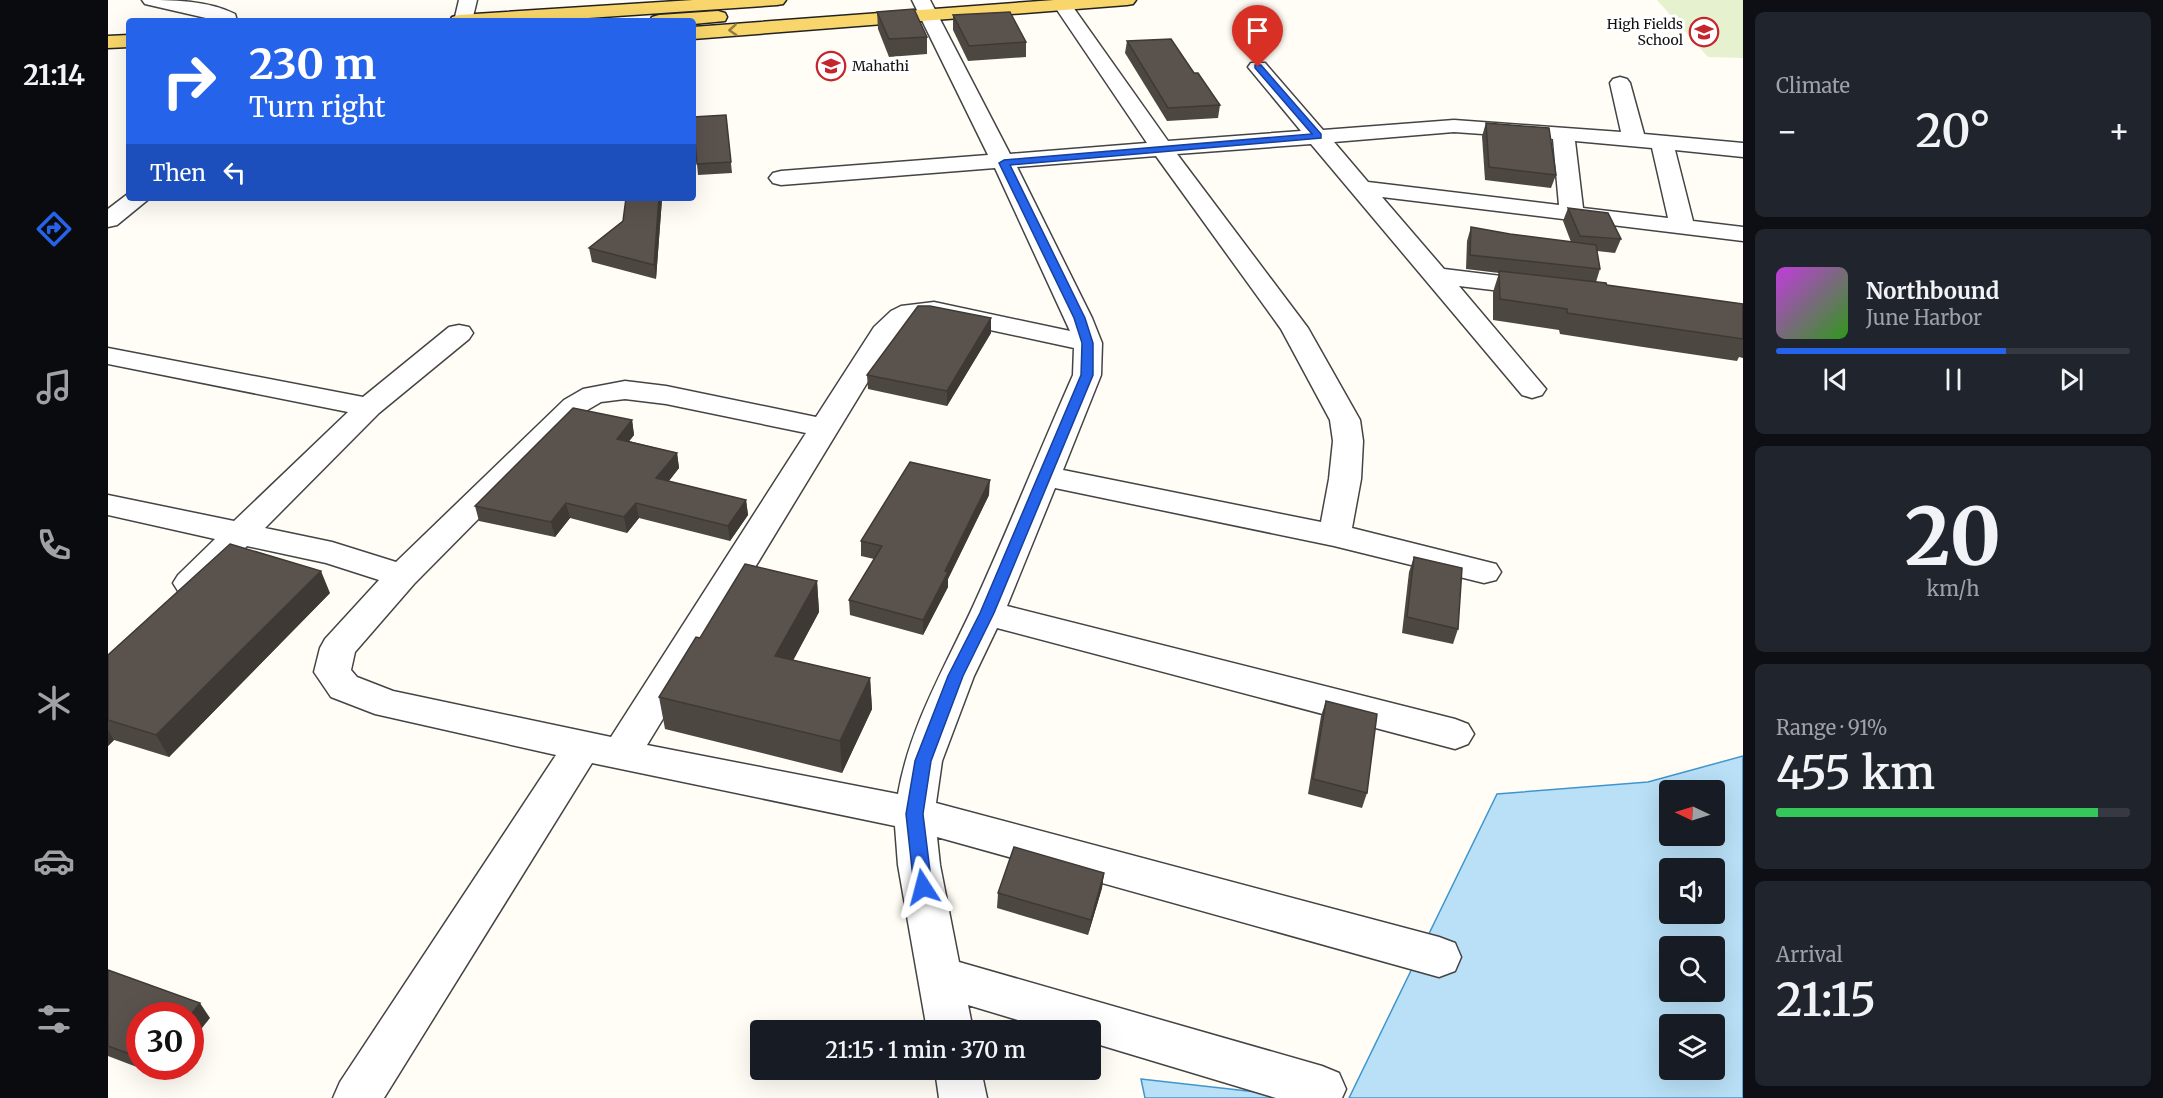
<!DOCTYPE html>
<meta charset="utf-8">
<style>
:root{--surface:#171b24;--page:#20242c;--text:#f1f3f6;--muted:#9ea1a6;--line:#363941;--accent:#2563eb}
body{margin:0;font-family:Merriweather,serif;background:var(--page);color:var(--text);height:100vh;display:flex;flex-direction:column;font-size:22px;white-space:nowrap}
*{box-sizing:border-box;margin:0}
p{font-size:20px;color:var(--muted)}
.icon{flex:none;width:33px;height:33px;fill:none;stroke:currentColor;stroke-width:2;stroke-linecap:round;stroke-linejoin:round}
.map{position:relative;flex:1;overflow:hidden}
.panel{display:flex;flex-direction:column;gap:12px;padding:12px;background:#0d0f14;width:420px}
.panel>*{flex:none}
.top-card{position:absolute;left:18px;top:18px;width:570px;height:183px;border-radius:6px;box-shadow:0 6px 24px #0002;background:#2563eb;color:#fff;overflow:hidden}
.needle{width:39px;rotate:274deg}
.buttons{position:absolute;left:1551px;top:780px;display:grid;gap:12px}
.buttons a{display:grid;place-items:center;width:66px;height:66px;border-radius:6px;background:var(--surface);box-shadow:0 6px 24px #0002;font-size:30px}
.speed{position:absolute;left:18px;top:1002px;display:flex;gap:12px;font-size:30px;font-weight:700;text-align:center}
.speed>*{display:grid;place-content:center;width:78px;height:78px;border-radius:50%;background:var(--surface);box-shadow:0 6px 24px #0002;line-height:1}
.speed .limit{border:9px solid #d22;background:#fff;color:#111}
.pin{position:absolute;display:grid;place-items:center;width:51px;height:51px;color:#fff;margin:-62px -26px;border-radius:50% 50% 50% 0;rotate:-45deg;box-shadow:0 0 6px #0007}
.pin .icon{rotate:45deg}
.me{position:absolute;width:66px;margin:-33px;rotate:351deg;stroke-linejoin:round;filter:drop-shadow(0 0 4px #0008)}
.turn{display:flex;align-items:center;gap:21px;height:126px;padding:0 24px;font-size:27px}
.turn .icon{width:78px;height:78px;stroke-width:2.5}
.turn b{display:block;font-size:42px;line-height:51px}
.then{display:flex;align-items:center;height:57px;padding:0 24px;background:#0003;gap:12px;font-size:22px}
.big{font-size:45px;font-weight:600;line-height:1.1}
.panel .tile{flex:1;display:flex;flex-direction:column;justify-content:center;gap:9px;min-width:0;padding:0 21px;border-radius:9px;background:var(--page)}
.panel .dial{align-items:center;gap:0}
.dial b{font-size:78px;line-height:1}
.song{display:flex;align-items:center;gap:18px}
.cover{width:72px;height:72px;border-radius:9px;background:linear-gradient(135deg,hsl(290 70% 55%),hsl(110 70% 35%))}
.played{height:6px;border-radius:3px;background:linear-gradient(90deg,var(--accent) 65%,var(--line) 65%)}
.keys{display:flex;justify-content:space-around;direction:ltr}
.heat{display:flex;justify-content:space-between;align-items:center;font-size:33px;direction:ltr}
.charge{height:9px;border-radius:4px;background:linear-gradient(90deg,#34c759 91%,var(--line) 0)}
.trip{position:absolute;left:642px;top:1020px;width:351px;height:60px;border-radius:6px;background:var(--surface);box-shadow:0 6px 24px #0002;font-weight:600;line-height:60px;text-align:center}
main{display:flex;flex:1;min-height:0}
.tabs{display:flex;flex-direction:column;width:108px;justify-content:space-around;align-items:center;background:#090b0e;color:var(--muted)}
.tabs .icon{width:42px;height:42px}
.tabs .selected{color:var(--accent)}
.tabs b{font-size:27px;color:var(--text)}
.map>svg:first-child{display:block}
.pitch{fill:#e6f2cf}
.water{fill:#b9e0f7;stroke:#3f96cf;stroke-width:1.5;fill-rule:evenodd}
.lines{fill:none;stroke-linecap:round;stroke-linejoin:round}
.minor-casing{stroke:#444;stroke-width:3}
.major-casing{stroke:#222;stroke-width:3}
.minor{fill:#fff;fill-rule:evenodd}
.major{fill:#f9d66b;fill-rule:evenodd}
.wall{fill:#4d4742}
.shaded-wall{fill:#3f3936}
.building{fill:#5a524d;stroke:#3f3936;stroke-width:1.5}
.oneway{stroke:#917d42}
.route{fill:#2563eb;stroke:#184099;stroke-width:1.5}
.labels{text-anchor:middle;stroke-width:6;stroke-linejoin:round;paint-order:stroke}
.far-poi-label{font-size:14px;fill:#111;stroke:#fff;text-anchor:end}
</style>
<main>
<nav class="tabs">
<b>21:14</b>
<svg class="icon selected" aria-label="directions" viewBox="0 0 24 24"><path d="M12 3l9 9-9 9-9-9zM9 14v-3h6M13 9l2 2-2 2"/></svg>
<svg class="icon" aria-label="music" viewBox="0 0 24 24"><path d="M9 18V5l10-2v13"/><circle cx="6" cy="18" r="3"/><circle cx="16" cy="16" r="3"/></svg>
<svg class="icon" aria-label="phone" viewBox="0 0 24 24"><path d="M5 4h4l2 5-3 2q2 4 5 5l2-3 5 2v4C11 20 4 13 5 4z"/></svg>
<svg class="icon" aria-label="climate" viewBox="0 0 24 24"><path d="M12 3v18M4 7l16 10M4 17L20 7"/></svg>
<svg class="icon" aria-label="car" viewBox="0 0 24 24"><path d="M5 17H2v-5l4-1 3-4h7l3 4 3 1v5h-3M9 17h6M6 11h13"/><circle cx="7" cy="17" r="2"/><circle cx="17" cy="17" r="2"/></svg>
<svg class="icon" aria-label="filters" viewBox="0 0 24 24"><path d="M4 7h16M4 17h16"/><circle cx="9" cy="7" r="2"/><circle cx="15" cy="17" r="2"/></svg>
</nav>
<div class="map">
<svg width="1635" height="1098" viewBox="0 0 1635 1098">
<rect width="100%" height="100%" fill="#fffdf5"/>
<!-- pitch -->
<polygon class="pitch" points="1549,0 1635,0 1635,58 1600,57"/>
<!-- water -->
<g class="water">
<path d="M1635 756V1098H1241L1389 794 1540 782ZM1562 790H1606V836H1562ZM1562 868H1606V914H1562ZM1562 946H1606V992H1562ZM1562 1024H1606V1070H1562Z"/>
<polygon points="1033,1079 1203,1098 1037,1098"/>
</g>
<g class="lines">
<!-- minor casing -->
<g class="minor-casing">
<g id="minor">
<path d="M34 0C64 0 99 0 127 14L129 21H111L37 4Z"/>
<polygon points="351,0 369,0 364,21 346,21"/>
<path d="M804 0H822L902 154 1039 143 945 4 948 0H960L1060 141 1193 131 1140 67 1143 63H1157L1215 130 1346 120 1513 132 1502 83 1505 79 1512 77 1519 79 1522 83 1536 134 1635 143V157L1567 150 1585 221 1635 227V241L1274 197 1336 269 1443 282 1447 288 1443 294 1434 296 1351 286 1438 389 1434 395 1424 398 1414 395 1203 144 1069 154 1200 328 1252 420 1255 441 1253 479 1244 528 1388 564 1393 572 1388 580 1376 583 1226 546 947 488 899 606 1347 719 1360 724 1366 734 1360 744 1347 749 889 628 866 676 834 761 828 803 1331 937 1347 943 1353 957 1347 971 1331 977 829 837 832 865 851 962 1214 1066 1231 1073 1238 1089 1234 1098H1168L982 1042V1030H943L860 1005 865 1030H819L790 865 787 826 484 763 276 1098H225L232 1082 448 755 267 714 223 697 206 672 212 648 217 639 271 580 218 563 139 546 94 591 82 595 70 591 65 583 70 575 107 539 0 515V495L126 521 240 412 0 364V348L255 397 341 327 351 325 361 327 365 333 361 339 271 413 157 528 224 542 288 562 456 400 475 389 517 381 558 386 708 417 766 327 783 311 793 306 826 302 962 331 887 168 673 185 665 183 661 178 665 173 673 171 880 155ZM1346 132 1445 139 1451 205 1260 182 1226 142ZM1467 141 1544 148 1560 218 1475 208ZM1048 156 1173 329 1222 420 1225 441 1221 479 1213 522 955 470 993 375 994 343 984 318 909 167ZM809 318H826L966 348 965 375C930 454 898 535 862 613 834 672 801 730 790 794L539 745 787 337ZM517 399 558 404 698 433 503 737 285 691 249 677 243 670 247 652 306 584 476 412 493 402Z"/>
<polygon points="21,193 21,198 42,198 9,225 0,227 0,209"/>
<polygon points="827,1070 873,1070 879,1098 831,1098"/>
</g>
</g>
<!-- major casing -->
<g class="major-casing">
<g id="major">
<polygon points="585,0 678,0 675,4 669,5 436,21 342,21 344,17 351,15"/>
<polygon points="946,0 1028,0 1025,4 1019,5 585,39 585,27"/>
<polygon points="610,11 617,13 619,17 617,21 585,24 585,21 542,21 544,17 551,15"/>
<polygon points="21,35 21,47 0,48 0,36"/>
</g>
</g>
<!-- minor -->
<use href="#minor" class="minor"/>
<!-- major -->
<use href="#major" class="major"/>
</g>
<!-- wall -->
<g class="wall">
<polygon points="769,12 819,37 819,54 781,57 770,29"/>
<polygon points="845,15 918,42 918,57 860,61 845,30"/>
<polygon points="1019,41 1086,73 1112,105 1110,118 1059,121 1017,53"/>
<polygon points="618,115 624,173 590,175 589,164"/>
<polygon points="1378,123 1448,175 1443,188 1377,180 1374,136"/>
<polygon points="518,198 554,198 548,279 484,262 481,248 515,221"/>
<polygon points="1460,208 1513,239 1507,253 1489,251 1492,269 1488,282 1499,285 1635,304 1635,358 1631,357 1629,361 1535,347 1452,334 1451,330 1385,320 1385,292 1391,273 1358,269 1359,241 1363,227 1402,234 1463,242 1455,221"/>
<polygon points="883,318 883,333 839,406 760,389 759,375"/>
<polygon points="524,420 526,435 521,441 569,453 571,468 561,481 638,500 640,515 622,541 531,518 519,533 462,518 447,537 371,521 367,506"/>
<polygon points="881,495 840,579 840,587 815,635 742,615 741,600 766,559 753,556 753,541"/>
<polygon points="1306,557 1350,629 1345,644 1294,633 1301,572"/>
<polygon points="709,581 711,612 685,660 762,678 764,709 734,773 557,729 551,697 592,638"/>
<polygon points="222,593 61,757 6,740 0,746 0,655"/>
<polygon points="1218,701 1259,793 1254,808 1200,794 1213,716"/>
<polygon points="996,873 994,888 980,935 889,908 890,893"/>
<polygon points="0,970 102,1018 32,1016 32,1066 64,1066 55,1077 0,1056"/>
</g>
<!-- shaded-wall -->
<g class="shaded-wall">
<polygon points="551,198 554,198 554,200 548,279 546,265"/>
<polygon points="883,318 883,333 839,406 839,391"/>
<polygon points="524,420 526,435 512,453 509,439"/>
<polygon points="569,453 571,468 551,493 548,478"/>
<polygon points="882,480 881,495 840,579 840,587 815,635 815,620 837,571"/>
<polygon points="638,500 640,515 622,541 620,526"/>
<polygon points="458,503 462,518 447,537 443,522"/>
<polygon points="528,503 531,518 519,533 516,517"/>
<polygon points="213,571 222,593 61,757 48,735"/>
<polygon points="709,581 711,612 671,687 667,656"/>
<polygon points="762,678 764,709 734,773 732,741"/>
<polygon points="0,730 6,740 0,746"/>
<polygon points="996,873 994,888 980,935 983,920"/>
<polygon points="92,1003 102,1018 82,1043 82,1016"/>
<polygon points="48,1066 64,1066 55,1077"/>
</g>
<!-- building -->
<g class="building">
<polygon points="806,9 819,37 781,39 769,12"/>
<polygon points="902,12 918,42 861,46 845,15"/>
<polygon points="1063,39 1086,73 1090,73 1112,105 1060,108 1019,41"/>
<polygon points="618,115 623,162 589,164 585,117"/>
<polygon points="1378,123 1441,128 1448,175 1381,167"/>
<polygon points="518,198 551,198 546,265 481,248 515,221"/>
<polygon points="1460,208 1500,213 1513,239 1472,236"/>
<polygon points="1363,227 1402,234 1488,245 1492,269 1362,255"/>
<polygon points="1391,271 1498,283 1499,285 1635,304 1635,339 1459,313 1459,309 1392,299"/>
<polygon points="810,306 822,306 883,318 839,391 759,375"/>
<polygon points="465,408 524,420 509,439 569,453 548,478 638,500 620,526 528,503 516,517 458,503 443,522 367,506"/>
<polygon points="802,462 882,480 837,571 840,572 815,620 741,600 774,546 753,541"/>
<polygon points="122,544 213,571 48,735 0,720 0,655"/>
<polygon points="1306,557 1354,568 1350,629 1299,617"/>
<polygon points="637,564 709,581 667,656 762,678 732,741 551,697 588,637 592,638"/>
<polygon points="1218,701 1269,714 1259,793 1205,779"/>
<polygon points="906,847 996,873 983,920 890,893"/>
<polygon points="0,970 92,1003 82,1016 32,1016 32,1058 0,1046"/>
</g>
<!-- one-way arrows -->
<defs><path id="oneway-chevron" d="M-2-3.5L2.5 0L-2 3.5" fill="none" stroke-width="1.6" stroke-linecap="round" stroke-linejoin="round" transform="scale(1.5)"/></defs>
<use class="oneway" href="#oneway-chevron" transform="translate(625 30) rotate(176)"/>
<!-- route -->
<polygon class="route" points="1147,65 1153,65 1213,134 1213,138 902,165 977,318 985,343 985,375 886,613 855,676 823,761 815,814 824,887 821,892 815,895 809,892 806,887 798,814 807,761 840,676 872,613 973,375 974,343 966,318 891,163 896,160 1204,134 1147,68"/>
<!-- icons -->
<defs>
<g id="school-ring" transform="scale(1.5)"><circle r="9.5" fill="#fff" stroke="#c4262e" stroke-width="1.5"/><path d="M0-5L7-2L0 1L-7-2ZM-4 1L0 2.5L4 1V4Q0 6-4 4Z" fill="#c4262e"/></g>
</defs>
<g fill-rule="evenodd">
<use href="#school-ring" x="1596" y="32"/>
<use href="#school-ring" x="723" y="66"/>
</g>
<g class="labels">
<!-- far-poi labels -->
<g class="far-poi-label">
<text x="1575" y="29">High Fields<tspan x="1575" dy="16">School</tspan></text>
<text x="744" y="71" text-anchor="start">Mahathi</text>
</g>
</g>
</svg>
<div class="buttons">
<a><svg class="needle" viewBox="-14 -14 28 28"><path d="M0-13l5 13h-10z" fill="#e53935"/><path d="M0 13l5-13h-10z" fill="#9ea1a6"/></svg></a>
<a><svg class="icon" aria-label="sound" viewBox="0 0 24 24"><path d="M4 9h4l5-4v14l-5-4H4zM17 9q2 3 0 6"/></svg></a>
<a><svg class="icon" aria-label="search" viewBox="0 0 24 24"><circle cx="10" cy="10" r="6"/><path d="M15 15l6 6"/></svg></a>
<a><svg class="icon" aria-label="layers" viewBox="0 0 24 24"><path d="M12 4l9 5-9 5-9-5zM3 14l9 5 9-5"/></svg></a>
</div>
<div class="speed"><div class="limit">30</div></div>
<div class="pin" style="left:1150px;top:67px;background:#d93025"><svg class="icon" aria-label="arrive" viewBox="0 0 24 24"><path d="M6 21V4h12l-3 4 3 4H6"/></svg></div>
<svg class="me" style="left:815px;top:887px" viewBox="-20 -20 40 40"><path d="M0-17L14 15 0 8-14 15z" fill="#2563eb" stroke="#fff" stroke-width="4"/></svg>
<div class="trip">21:15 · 1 min · 370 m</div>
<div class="top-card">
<div class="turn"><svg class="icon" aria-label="right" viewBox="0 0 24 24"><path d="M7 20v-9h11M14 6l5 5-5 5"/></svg><div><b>230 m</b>Turn right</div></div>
<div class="then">Then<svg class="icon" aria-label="left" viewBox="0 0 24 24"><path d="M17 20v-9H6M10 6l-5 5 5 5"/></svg></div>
</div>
</div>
<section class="panel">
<div class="tile"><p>Climate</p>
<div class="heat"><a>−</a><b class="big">20°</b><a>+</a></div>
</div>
<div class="tile">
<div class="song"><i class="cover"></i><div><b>Northbound</b><p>June Harbor</p></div></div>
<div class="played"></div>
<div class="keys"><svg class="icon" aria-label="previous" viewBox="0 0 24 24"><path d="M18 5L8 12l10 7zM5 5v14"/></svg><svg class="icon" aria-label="pause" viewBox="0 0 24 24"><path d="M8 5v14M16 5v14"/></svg><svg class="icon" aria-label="next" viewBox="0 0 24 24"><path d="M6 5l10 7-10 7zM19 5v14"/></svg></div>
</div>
<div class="tile dial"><b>20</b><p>km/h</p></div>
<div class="tile"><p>Range · 91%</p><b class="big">455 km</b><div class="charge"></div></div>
<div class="tile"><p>Arrival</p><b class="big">21:15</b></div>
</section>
</main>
